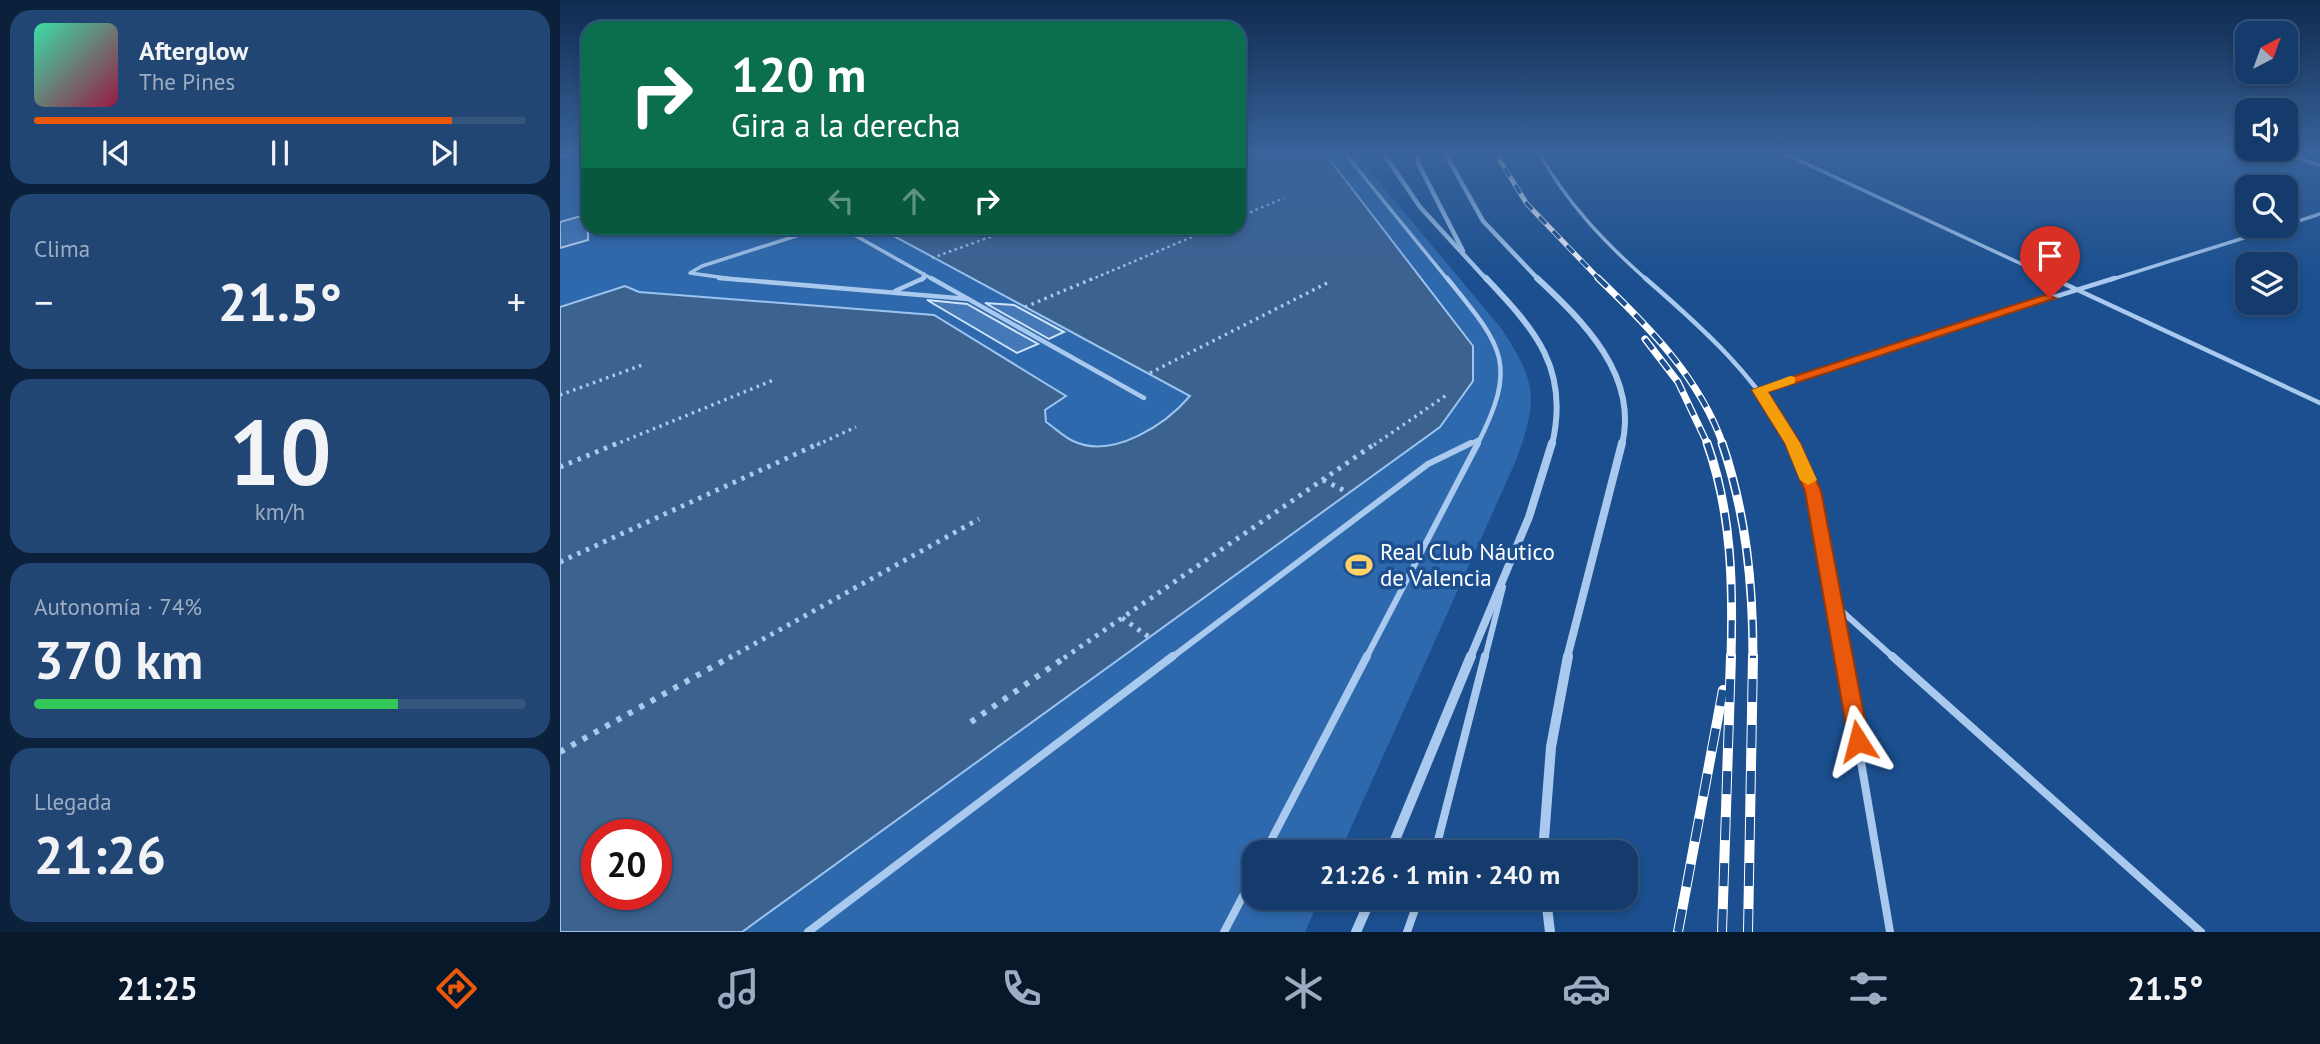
<!DOCTYPE html>
<html lang="es">
<meta charset="utf-8">
<style>
:root{--surface:#143b6b;--page:#214673;--text:#f1f3f6;--muted:#9dadc1;--line:#33557e;--accent:#ea580c}
body{margin:0;font-family:"PT Sans",sans-serif;background:var(--page);color:var(--text);height:100vh;display:flex;flex-direction:column;font-size:26px;white-space:nowrap}
*{box-sizing:border-box;margin:0}
p{font-size:23px;color:var(--muted)}
.icon{flex:none;width:38px;height:38px;fill:none;stroke:currentColor;stroke-width:2;stroke-linecap:round;stroke-linejoin:round}
.map{position:relative;flex:1;overflow:hidden}
.details{display:flex;flex-direction:column;gap:10px;padding:10px;background:#0b203b;width:560px}
.details>*{flex:none}
.banner{position:absolute;left:21px;top:21px;width:665px;height:214px;border-radius:21px;box-shadow:0 4px 10px #0003,0 0 0 2px var(--line);background:#0b6e4f;color:#fff;overflow:hidden}
.needle{width:46px;rotate:41deg}
.tools{position:absolute;left:1675px;top:21px;display:grid;gap:14px}
.tools a{display:grid;place-items:center;width:63px;height:63px;border-radius:14px;background:var(--surface);box-shadow:0 4px 10px #0003,0 0 0 2px var(--line);font-size:35px}
.speed{position:absolute;left:21px;top:819px;display:flex;gap:14px;font-size:35px;font-weight:700;text-align:center}
.speed>*{display:grid;place-content:center;width:91px;height:91px;border-radius:50%;background:var(--surface);box-shadow:0 4px 10px #0003,0 0 0 2px var(--line);line-height:1}
.speed .limit{border:10px solid #d22;background:#fff;color:#111}
.pin{position:absolute;display:grid;place-items:center;width:60px;height:60px;color:#fff;margin:-72px -30px;border-radius:50% 50% 50% 0;rotate:-45deg;box-shadow:0 0 7px #0007}
.pin .icon{rotate:45deg}
.me{position:absolute;width:77px;margin:-38px;rotate:351deg;stroke-linejoin:round;filter:drop-shadow(0 0 5px #0008)}
.turn{display:flex;align-items:center;gap:24px;height:147px;padding:0 35px;font-size:32px}
.turn .icon{width:91px;height:91px;stroke-width:2.5}
.turn b{display:block;font-size:49px;line-height:60px}
.lanes{display:flex;align-items:center;height:66px;padding:0 35px;background:#0003;justify-content:center;gap:35px;direction:ltr}
.lanes .off{opacity:.35}
.big{font-size:52px;font-weight:600;line-height:1.1}
.details .widget{flex:1;display:flex;flex-direction:column;justify-content:center;gap:10px;min-width:0;padding:0 24px;border-radius:21px;background:var(--page)}
.details .dial{align-items:center;gap:0}
.dial b{font-size:91px;line-height:1}
.song{display:flex;align-items:center;gap:21px}
.cover{width:84px;height:84px;border-radius:10px;background:linear-gradient(135deg,hsl(160 70% 55%),hsl(340 70% 35%))}
.played{height:7px;border-radius:4px;background:linear-gradient(90deg,var(--accent) 85%,var(--line) 85%)}
.keys{display:flex;justify-content:space-around;direction:ltr}
.heat{display:flex;justify-content:space-between;align-items:center;font-size:38px;direction:ltr}
.charge{height:10px;border-radius:5px;background:linear-gradient(90deg,#34c759 74%,var(--line) 0)}
.trip{position:absolute;left:682px;top:840px;width:396px;height:70px;border-radius:21px;background:var(--surface);box-shadow:0 4px 10px #0003,0 0 0 2px var(--line);font-weight:600;line-height:70px;text-align:center}
.menu{display:flex;height:112px;justify-content:space-around;align-items:center;background:#08182b;color:var(--muted)}
.menu .icon{width:49px;height:49px}
.menu .on{color:var(--accent)}
.menu b{font-size:32px;color:var(--text)}
main{display:flex;flex:1;min-height:0}
.map>svg:first-child{display:block}
.green{fill:#2e69ad}
.water{fill:#3c6290;stroke:#9cc4f0;stroke-width:2;fill-rule:evenodd}
.building{fill:#4478b7;stroke:#cfe3fa;stroke-width:2}
.lines{fill:none;stroke-linecap:round;stroke-linejoin:round}
.path-far3{stroke:#a9c9ee;stroke-width:2.5;stroke-dasharray:2.5 3.5;stroke-linecap:butt}
.path-far2{stroke:#a9c9ee;stroke-width:3.5;stroke-dasharray:2.5 4.5;stroke-linecap:butt}
.path-far1{stroke:#a9c9ee;stroke-width:5;stroke-dasharray:3.5 6;stroke-linecap:butt}
.path{stroke:#a9c9ee;stroke-width:6;stroke-dasharray:5 8;stroke-linecap:butt}
.service-far3{stroke:#a9c9ee;stroke-width:3.5}
.service-far2{stroke:#a9c9ee;stroke-width:4.5}
.service-far1{stroke:#a9c9ee;stroke-width:6}
.service{stroke:#a9c9ee;stroke-width:8}
.minor-far3{stroke:#a9c9ee;stroke-width:4.5}
.minor-far2{stroke:#a9c9ee;stroke-width:6}
.minor-far1{stroke:#a9c9ee;stroke-width:8}
.minor{stroke:#a9c9ee;stroke-width:10}
.rail-far3-casing{stroke:#fff;stroke-width:5}
.rail-far2-casing{stroke:#fff;stroke-width:7}
.rail-far1-casing{stroke:#fff;stroke-width:9}
.rail-casing{stroke:#fff;stroke-width:10}
.rail-far3{stroke:#1b4f8f;stroke-width:3.5;stroke-dasharray:10;stroke-linecap:butt}
.rail-far2{stroke:#1b4f8f;stroke-width:4.5;stroke-dasharray:13;stroke-linecap:butt}
.rail-far1{stroke:#1b4f8f;stroke-width:6;stroke-dasharray:18;stroke-linecap:butt}
.rail{stroke:#1b4f8f;stroke-width:8;stroke-dasharray:23;stroke-linecap:butt}
.route{fill:#ea580c;stroke:#983908;stroke-width:2}
.slow{fill:#f59e0b}
.labels{text-anchor:middle;stroke-width:7;stroke-linejoin:round;paint-order:stroke}
.poi-label{font-size:23px;fill:#fff;stroke:#1b4f8f;text-anchor:start}
</style>
<main>
<section class="details">
<div class="widget">
<div class="song"><i class="cover"></i><div><b>Afterglow</b><p>The Pines</p></div></div>
<div class="played"></div>
<div class="keys"><svg class="icon" aria-label="previous" viewBox="0 0 24 24"><path d="M18 5L8 12l10 7zM5 5v14"/></svg><svg class="icon" aria-label="pause" viewBox="0 0 24 24"><path d="M8 5v14M16 5v14"/></svg><svg class="icon" aria-label="next" viewBox="0 0 24 24"><path d="M6 5l10 7-10 7zM19 5v14"/></svg></div>
</div>
<div class="widget"><p>Clima</p>
<div class="heat"><a>−</a><b class="big">21.5°</b><a>+</a></div>
</div>
<div class="widget dial"><b>10</b><p>km/h</p></div>
<div class="widget"><p>Autonomía · 74%</p><b class="big">370 km</b><div class="charge"></div></div>
<div class="widget"><p>Llegada</p><b class="big">21:26</b></div>
</section>
<div class="map">
<svg width="1760" height="932" viewBox="0 0 1760 932">
<rect width="100%" height="100%" fill="#1b4f8f"/>
<!-- green -->
<g class="green">
<path d="M763 151H793L941 328C978 384 978 401 955 463L780 852H695V898H760L745 932H182L880 427 913 381V346Z"/>
<path d="M28 155V228H319L631 396C603 422 554 461 513 441 504 437 495 428 486 422L484 410 505 395 78 292 65 286 0 307V161Z"/>
</g>
<!-- water -->
<path class="water" d="M679 151H763L913 346V381L880 427 182 932H0V307L65 286 79 292 374 315 506 396 485 410 486 422C495 428 504 437 513 441 553 460 606 424 630 396L319 228H679ZM37 835H96V894H37Z"/>
<!-- building -->
<g class="building">
<polygon points="28,214 28,240 0,248 0,222"/>
<polygon points="367,300 407,304 478,344 457,353"/>
<polygon points="425,303 454,305 504,332 489,339"/>
</g>
<g class="lines">
<!-- path-far3 -->
<g class="path-far3">
<polyline points="679,217 724,198"/>
<polyline points="372,258 455,228"/>
<polyline points="530,280 653,228"/>
</g>
<!-- path-far2 -->
<g class="path-far2">
<polyline points="465,307 534,278"/>
<polyline points="590,373 771,281"/>
<polyline points="0,395 85,364"/>
<polyline points="54,445 216,379"/>
<polyline points="257,445 296,427"/>
<polyline points="814,445 888,394"/>
</g>
<!-- path-far1 -->
<g class="path-far1">
<polyline points="0,467 58,443"/>
<polyline points="763,480 789,493"/>
<polyline points="0,562 260,443"/>
<polyline points="562,618 589,637"/>
<polyline points="169,658 419,519"/>
<polyline points="504,658 816,443"/>
</g>
<!-- path -->
<g class="path">
<polyline points="411,722 507,656"/>
<polyline points="0,752 172,656"/>
</g>
<!-- service-far3 -->
<g class="service-far3">
<polyline points="783,151 888,280"/>
<path d="M978 151C1006 202 1044 242 1087 280"/>
<polyline points="1219,151 1496,280"/>
<polyline points="1714,151 1760,165"/>
<polyline points="1726,225 1760,214"/>
<polyline points="224,228 237,235"/>
<polyline points="282,228 374,280"/>
<polyline points="180,280 130,273 142,266 261,228"/>
<polyline points="362,280 364,274"/>
<polyline points="1550,280 1722,226"/>
</g>
<!-- service-far2 -->
<g class="service-far2">
<polyline points="159,278 408,299"/>
<polyline points="371,278 584,398"/>
<path d="M887 278C941 345 960 362 917 445"/>
<path d="M1085 278C1144 329 1196 376 1234 445"/>
<polyline points="1492,278 1760,403"/>
<polyline points="335,291 364,278"/>
<polyline points="1200,389 1555,278"/>
<polyline points="908,445 920,439"/>
</g>
<!-- service-far1 -->
<g class="service-far1">
<polyline points="1233,443 1257,504 1284,658"/>
<polyline points="1275,605 1334,658"/>
<polyline points="611,658 868,464 911,443"/>
<polyline points="806,658 918,443"/>
<polyline points="925,658 943,587"/>
</g>
<!-- service -->
<g class="service">
<polyline points="1283,656 1330,932"/>
<polyline points="1332,656 1641,932"/>
<polyline points="705,852 807,656"/>
<polyline points="875,852 925,656"/>
<polyline points="248,932 613,656"/>
<polyline points="664,932 695,873"/>
<polyline points="847,932 859,898"/>
</g>
<!-- minor-far3 -->
<g class="minor-far3">
<polyline points="822,151 860,207 927,280"/>
<polyline points="857,151 858,163 903,251"/>
<polyline points="884,151 923,221 979,280"/>
<polyline points="0,156 21,151"/>
</g>
<!-- minor-far2 -->
<g class="minor-far2">
<path d="M926 278C976 331 1010 369 992 445"/>
<path d="M977 278C1023 321 1079 375 1062 445"/>
</g>
<!-- minor-far1 -->
<g class="minor-far1">
<polyline points="910,658 969,517 992,443"/>
<polyline points="1007,658 1062,443"/>
</g>
<!-- minor -->
<g class="minor">
<polyline points="830,852 911,656"/>
<polyline points="983,852 991,747 1008,656"/>
<polyline points="986,898 990,932"/>
<polyline points="796,932 811,898"/>
</g>
<!-- rail-far3 casing -->
<g class="rail-far3-casing">
<polyline id="rail-far3" points="934,151 967,204 1040,280"/>
</g>
<!-- rail-far2 casing -->
<g class="rail-far2-casing">
<g id="rail-far2">
<path d="M1038 278C1088 326 1140 378 1163 445"/>
<polyline points="1085,339 1118,382 1148,445"/>
</g>
</g>
<!-- rail-far1 casing -->
<g class="rail-far1-casing">
<g id="rail-far1">
<path d="M1147 443C1172 513 1173 585 1171 658"/>
<path d="M1162 443C1186 514 1193 583 1193 658"/>
</g>
</g>
<!-- rail casing -->
<g class="rail-casing">
<g id="rail">
<polyline points="1118,932 1163,690"/>
<polyline points="1162,932 1171,656"/>
<polyline points="1188,932 1193,656"/>
</g>
</g>
<!-- rail-far3 -->
<use href="#rail-far3" class="rail-far3"/>
<!-- rail-far2 -->
<use href="#rail-far2" class="rail-far2"/>
<!-- rail-far1 -->
<use href="#rail-far1" class="rail-far1"/>
<!-- rail -->
<use href="#rail" class="rail"/>
</g>
<!-- sky -->
<linearGradient id="sky" x2="0" y2="1"><stop stop-color="#0f2b4f"/><stop offset="0.54" stop-color="#39639b"/><stop offset="1" stop-color="#39639b" stop-opacity="0"/></linearGradient>
<rect width="1760" height="281" fill="url(#sky)"/>
<!-- route -->
<polygon class="route" points="1485,295 1496,298 1208,392 1240,443 1261,491 1309,741 1305,748 1298,750 1290,748 1245,491 1225,443 1192,390"/>
<!-- slow -->
<polygon class="slow" points="1230,376 1235,377 1235,383 1208,392 1240,443 1257,480 1248,485 1240,480 1225,443 1192,390"/>
<!-- icons -->
<defs>
<g id="stadium-bare" transform="scale(2.1)"><path d="M0-5a6.5 5 0 1 0 0 10a6.5 5 0 1 0 0-10ZM-3.5-1.8h7v3.6h-7Z" fill="#ffd166" stroke="#1b4f8f" stroke-width="2.5" paint-order="stroke"/></g>
</defs>
<g fill-rule="evenodd">
<use href="#stadium-bare" x="799" y="565"/>
</g>
<g class="labels">
<!-- poi labels -->
<g class="poi-label">
<text x="820" y="560">Real Club Náutico<tspan x="820" dy="26">de Valencia</tspan></text>
</g>
</g>
</svg>
<div class="tools">
<a><svg class="needle" viewBox="-14 -14 28 28"><path d="M0-13l5 13h-10z" fill="#e53935"/><path d="M0 13l5-13h-10z" fill="#9dadc1"/></svg></a>
<a><svg class="icon" aria-label="sound" viewBox="0 0 24 24"><path d="M4 9h4l5-4v14l-5-4H4zM17 9q2 3 0 6"/></svg></a>
<a><svg class="icon" aria-label="search" viewBox="0 0 24 24"><circle cx="10" cy="10" r="6"/><path d="M15 15l6 6"/></svg></a>
<a><svg class="icon" aria-label="layers" viewBox="0 0 24 24"><path d="M12 4l9 5-9 5-9-5zM3 14l9 5 9-5"/></svg></a>
</div>
<div class="speed"><div class="limit">20</div></div>
<div class="pin" style="left:1490px;top:298px;background:#d93025"><svg class="icon" aria-label="arrive" viewBox="0 0 24 24"><path d="M6 21V4h12l-3 4 3 4H6"/></svg></div>
<svg class="me" style="left:1298px;top:741px" viewBox="-20 -20 40 40"><path d="M0-17L14 15 0 8-14 15z" fill="#ea580c" stroke="#fff" stroke-width="4"/></svg>
<div class="trip">21:26 · 1 min · 240 m</div>
<div class="banner">
<div class="turn"><svg class="icon" aria-label="right" viewBox="0 0 24 24"><path d="M7 20v-9h11M14 6l5 5-5 5"/></svg><div><b>120 m</b>Gira a la derecha</div></div>
<div class="lanes"><svg class="icon off" aria-label="left" viewBox="0 0 24 24"><path d="M17 20v-9H6M10 6l-5 5 5 5"/></svg><svg class="icon off" aria-label="ahead" viewBox="0 0 24 24"><path d="M12 20V5M6 11l6-6 6 6"/></svg><svg class="icon" aria-label="right" viewBox="0 0 24 24"><path d="M7 20v-9h11M14 6l5 5-5 5"/></svg></div>
</div>
</div>
</main>
<nav class="menu">
<b>21:25</b>
<svg class="icon on" aria-label="directions" viewBox="0 0 24 24"><path d="M12 3l9 9-9 9-9-9zM9 14v-3h6M13 9l2 2-2 2"/></svg>
<svg class="icon" aria-label="music" viewBox="0 0 24 24"><path d="M9 18V5l10-2v13"/><circle cx="6" cy="18" r="3"/><circle cx="16" cy="16" r="3"/></svg>
<svg class="icon" aria-label="phone" viewBox="0 0 24 24"><path d="M5 4h4l2 5-3 2q2 4 5 5l2-3 5 2v4C11 20 4 13 5 4z"/></svg>
<svg class="icon" aria-label="climate" viewBox="0 0 24 24"><path d="M12 3v18M4 7l16 10M4 17L20 7"/></svg>
<svg class="icon" aria-label="car" viewBox="0 0 24 24"><path d="M5 17H2v-5l4-1 3-4h7l3 4 3 1v5h-3M9 17h6M6 11h13"/><circle cx="7" cy="17" r="2"/><circle cx="17" cy="17" r="2"/></svg>
<svg class="icon" aria-label="filters" viewBox="0 0 24 24"><path d="M4 7h16M4 17h16"/><circle cx="9" cy="7" r="2"/><circle cx="15" cy="17" r="2"/></svg>
<b>21.5°</b>
</nav>
